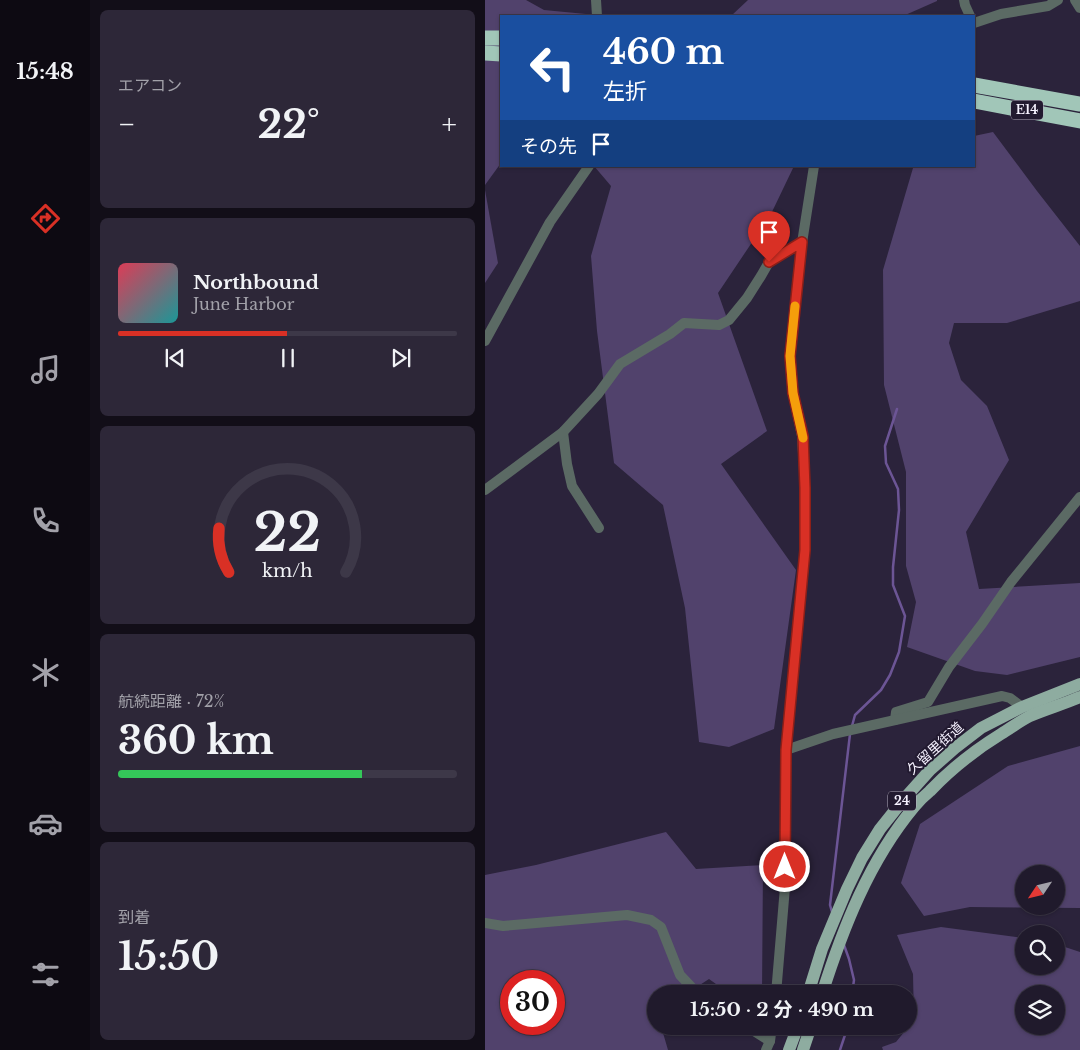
<!DOCTYPE html>
<html lang="ja">
<meta charset="utf-8">
<style>
:root{--surface:#201a2c;--page:#2d2738;--text:#f1f3f6;--muted:#a2a1a9;--line:#3d3848;--accent:#d93025}
body{margin:0;font-family:"Libre Baskerville","Noto Sans JP",serif;background:var(--page);color:var(--text);height:100vh;display:flex;flex-direction:column;font-size:19px;white-space:nowrap}
*{box-sizing:border-box;margin:0}
p{font-size:16px;color:var(--muted)}
.icon{flex:none;width:28px;height:28px;fill:none;stroke:currentColor;stroke-width:2;stroke-linecap:round;stroke-linejoin:round}
.map{position:relative;flex:1;overflow:hidden}
.drawer{display:flex;flex-direction:column;gap:10px;padding:10px;background:#120e18;width:395px}
.drawer>*{flex:none}
.top-card{position:absolute;left:15px;top:15px;width:475px;height:152px;border-radius:0px;box-shadow:0 1px 4px #0004,0 0 0 1px var(--line);background:#1a4fa0;color:#fff;overflow:hidden}
.needle{width:32px;rotate:235deg}
.fabs{position:absolute;left:530px;top:865px;display:grid;gap:10px}
.fabs a{display:grid;place-items:center;width:50px;height:50px;border-radius:50%;background:var(--surface);box-shadow:0 1px 4px #0004,0 0 0 1px var(--line);font-size:25px}
.speed{position:absolute;left:15px;top:970px;display:flex;gap:10px;font-size:25px;font-weight:700;text-align:center}
.speed>*{display:grid;place-content:center;width:65px;height:65px;border-radius:50%;background:var(--surface);box-shadow:0 1px 4px #0004,0 0 0 1px var(--line);line-height:1}
.speed .limit{border:8px solid #d22;background:#fff;color:#111}
.pin{position:absolute;display:grid;place-items:center;width:42px;height:42px;color:#fff;margin:-51px -21px;border-radius:50% 50% 50% 0;rotate:-45deg;box-shadow:0 0 5px #0007}
.pin .icon{rotate:45deg}
.me{position:absolute;width:55px;margin:-28px;rotate:0deg;stroke-linejoin:round;filter:drop-shadow(0 0 4px #0008)}
.turn{display:flex;align-items:center;gap:18px;height:105px;padding:0 20px;font-size:22px}
.turn .icon{width:65px;height:65px;stroke-width:2.5}
.turn b{display:block;font-size:35px;line-height:42px}
.then{display:flex;align-items:center;height:48px;padding:0 20px;background:#0003;gap:10px;font-size:19px}
.big{font-size:38px;font-weight:700;line-height:1.1}
.drawer .card{flex:1;display:flex;flex-direction:column;justify-content:center;gap:8px;min-width:0;padding:0 18px;border-radius:8px;background:var(--page)}
.drawer .dial{align-items:center;gap:0}
.dial svg{height:130px;overflow:visible;fill:none;stroke:var(--line);stroke-width:7;stroke-linecap:round;text-anchor:middle}
.dial text{fill:var(--text);stroke:none}
.song{display:flex;align-items:center;gap:15px}
.cover{width:60px;height:60px;border-radius:8px;background:linear-gradient(135deg,hsl(350 70% 55%),hsl(180 70% 35%))}
.played{height:5px;border-radius:2px;background:linear-gradient(90deg,var(--accent) 50%,var(--line) 50%)}
.keys{display:flex;justify-content:space-around;direction:ltr}
.heat{display:flex;justify-content:space-between;align-items:center;font-size:28px;direction:ltr}
.charge{height:8px;border-radius:4px;background:linear-gradient(90deg,#34c759 72%,var(--line) 0)}
.trip{position:absolute;left:162px;top:985px;width:270px;height:50px;border-radius:25px;background:var(--surface);box-shadow:0 1px 4px #0004,0 0 0 1px var(--line);font-weight:700;line-height:50px;text-align:center}
main{display:flex;flex:1;min-height:0}
.dock{display:flex;flex-direction:column;width:90px;justify-content:space-around;align-items:center;background:#0d0a12;color:var(--muted)}
.dock .icon{width:35px;height:35px}
.dock .on{color:var(--accent)}
.dock b{font-size:22px;color:var(--text)}
.map>svg:first-child{display:block}
.green{fill:#51426c;fill-rule:evenodd}
.lines{fill:none;stroke-linecap:round;stroke-linejoin:round}
.stream{stroke:#6c5595;stroke-width:2.5}
.minor{stroke:#5b6a64;stroke-width:10}
.major{stroke:#8eaca0;stroke-width:12}
.highway{stroke:#a1c6b8;stroke-width:15}
.route-casing{stroke:#8d1f18;stroke-width:12}
.route{stroke:#d93025;stroke-width:9}
.slow{stroke:#f59e0b;stroke-width:9}
.labels{text-anchor:middle;stroke-width:4;stroke-linejoin:round;paint-order:stroke}
.shield{fill:#221a30;stroke:#b6b0c0;stroke-width:1}
.shield-label{font-size:12px;font-weight:bold;fill:#f5f1fe}
.street-label{font-size:14px;fill:#f5f1fe;stroke:#221a30}
</style>
<main>
<nav class="dock">
<b>15:48</b>
<svg class="icon on" aria-label="directions" viewBox="0 0 24 24"><path d="M12 3l9 9-9 9-9-9zM9 14v-3h6M13 9l2 2-2 2"/></svg>
<svg class="icon" aria-label="music" viewBox="0 0 24 24"><path d="M9 18V5l10-2v13"/><circle cx="6" cy="18" r="3"/><circle cx="16" cy="16" r="3"/></svg>
<svg class="icon" aria-label="phone" viewBox="0 0 24 24"><path d="M5 4h4l2 5-3 2q2 4 5 5l2-3 5 2v4C11 20 4 13 5 4z"/></svg>
<svg class="icon" aria-label="climate" viewBox="0 0 24 24"><path d="M12 3v18M4 7l16 10M4 17L20 7"/></svg>
<svg class="icon" aria-label="car" viewBox="0 0 24 24"><path d="M5 17H2v-5l4-1 3-4h7l3 4 3 1v5h-3M9 17h6M6 11h13"/><circle cx="7" cy="17" r="2"/><circle cx="17" cy="17" r="2"/></svg>
<svg class="icon" aria-label="filters" viewBox="0 0 24 24"><path d="M4 7h16M4 17h16"/><circle cx="9" cy="7" r="2"/><circle cx="15" cy="17" r="2"/></svg>
</nav>
<section class="drawer">
<div class="card"><p>エアコン</p>
<div class="heat"><a>−</a><b class="big">22°</b><a>+</a></div>
</div>
<div class="card">
<div class="song"><i class="cover"></i><div><b>Northbound</b><p>June Harbor</p></div></div>
<div class="played"></div>
<div class="keys"><svg class="icon" aria-label="previous" viewBox="0 0 24 24"><path d="M18 5L8 12l10 7zM5 5v14"/></svg><svg class="icon" aria-label="pause" viewBox="0 0 24 24"><path d="M8 5v14M16 5v14"/></svg><svg class="icon" aria-label="next" viewBox="0 0 24 24"><path d="M6 5l10 7-10 7zM19 5v14"/></svg></div>
</div>
<div class="card dial"><svg viewBox="0 0 100 80">
<path d="M14 69A42 42 0 1 1 86 69"/>
<path d="M14 69A42 42 0 0 1 8 42" stroke="#d93025"/>
<text x="50" y="56" font-size="32" font-weight="700">22</text>
<text x="50" y="72" font-size="11">km/h</text>
</svg></div>
<div class="card"><p>航続距離 · 72%</p><b class="big">360 km</b><div class="charge"></div></div>
<div class="card"><p>到着</p><b class="big">15:50</b></div>
</section>
<div class="map">
<svg width="595" height="1050" viewBox="0 0 595 1050">
<rect width="100%" height="100%" fill="#2b233b"/>
<!-- green -->
<g class="green">
<polygon points="0,0 41,0 59,10 122,16 16,16 16,163 0,185"/>
<polygon points="263,0 452,0 452,1 418,16 246,16"/>
<polygon points="508,132 552,191 595,246 595,301 522,323 469,323 464,343 476,380 502,406 524,460 481,532 494,589 595,583 595,657 522,675 490,671 422,647 431,602 421,566 421,472 399,385 398,270 428,168 430,166 489,166 489,136"/>
<polygon points="109,166 309,166 286,214 233,293 282,431 236,464 311,570 289,729 244,747 214,742 200,608 178,505 129,463 112,331 106,256 126,186"/>
<polygon points="0,190 13,263 0,283"/>
<path d="M595 746V908L485 907 439 916 416 883 435 824 523 766ZM539 874H571V906H539Z"/>
<path d="M181 832 211 869 278 865 277 994H245L224 979 201 994H171V1026H176L183 1050H0V875L51 865ZM26 981H69V1024H26Z"/>
<path d="M456 927 539 938V966H571V944L595 952V1050H398L397 1047 411 1042 429 1020 428 974 412 935ZM539 994H571V1026H539Z"/>
</g>
<g class="lines">
<!-- stream -->
<g class="stream">
<polyline points="367,726 370,715 396,690 405,675 414,652 420,616 408,585 408,567 414,510 413,489 401,463 400,446 412,409"/>
<polyline points="347,912 345,905 365,734"/>
<polyline points="359,945 364,959 369,980 367,994"/>
<polyline points="355,1050 363,1026"/>
</g>
<!-- minor -->
<g class="minor">
<polyline points="111,0 112,16"/>
<polyline points="479,0 480,5 485,16"/>
<polyline points="590,0 595,8"/>
<polyline points="489,23 516,14 563,6 573,0"/>
<polyline points="0,341 65,222 104,166"/>
<polyline points="78,432 82,464 87,486 114,528"/>
<polyline points="0,490 78,432 113,394 135,364 185,334 199,323 234,325 244,320 262,298 276,276 284,262 317,243"/>
<polyline points="410,720 411,712 443,702 464,667 497,624 526,582 595,497"/>
<polyline points="301,750 348,734 517,696 525,698 537,707"/>
<polyline points="0,923 18,926 142,915 166,920 176,927 195,975 213,994"/>
<polyline points="291,994 300,887 301,750 320,550 320,488 317,436 308,393 305,357 317,243 329,166"/>
<polyline points="261,1026 285,1041"/>
<polyline points="281,1050 285,1041 287,1026"/>
</g>
<!-- major -->
<g class="major">
<polyline points="323,994 337,949 362,889 377,858 395,829 419,799 445,770 470,748 496,728 537,707 595,684"/>
<path d="M337 994C358 928 384 861 429 807 434 801 439 796 445 791 466 769 490 750 516 734 526 728 535 721 545 716 561 709 579 704 595 697"/>
<polyline points="304,1050 313,1026"/>
<polyline points="318,1050 326,1026"/>
</g>
<!-- highway -->
<g class="highway">
<polyline points="0,38 16,38"/>
<polyline points="0,53 16,54"/>
<polyline points="489,85 595,104"/>
<polyline points="489,101 595,121"/>
</g>
</g>
<g class="lines">
<!-- route casing -->
<g class="route-casing">
<polyline id="route" points="284,262 317,242 305,356 308,393 318,436 320,488 320,550 301,750 300,867"/>
</g>
<!-- route -->
<use href="#route" class="route"/>
<!-- slow -->
<polyline class="slow" points="310,306 305,356 308,393 318,438"/>
</g>
<g class="labels">
<!-- shield labels -->
<g class="shield">
<rect x="526" y="100.5" width="32" height="19" rx="4"/>
<rect x="403" y="791.5" width="28" height="19" rx="4"/>
</g>
<g class="shield-label">
<text x="542" y="114">E14</text>
<text x="417" y="805">24</text>
</g>
<!-- street labels -->
<g class="street-label">
<text transform="translate(450 748) rotate(-42)" y="5">久留里街道</text>
</g>
</g>
</svg>
<div class="fabs">
<a><svg class="needle" viewBox="-14 -14 28 28"><path d="M0-13l5 13h-10z" fill="#e53935"/><path d="M0 13l5-13h-10z" fill="#a2a1a9"/></svg></a>
<a><svg class="icon" aria-label="search" viewBox="0 0 24 24"><circle cx="10" cy="10" r="6"/><path d="M15 15l6 6"/></svg></a>
<a><svg class="icon" aria-label="layers" viewBox="0 0 24 24"><path d="M12 4l9 5-9 5-9-5zM3 14l9 5 9-5"/></svg></a>
</div>
<div class="speed"><div class="limit">30</div></div>
<div class="pin" style="left:284px;top:262px;background:#d93025"><svg class="icon" aria-label="arrive" viewBox="0 0 24 24"><path d="M6 21V4h12l-3 4 3 4H6"/></svg></div>
<svg class="me" style="left:300px;top:867px" viewBox="-20 -20 40 40"><circle r="17" fill="#d93025" stroke="#fff" stroke-width="3"/><path d="M0-11L8 9 0 5-8 9z" fill="#fff"/></svg>
<div class="trip">15:50 · 2 分 · 490 m</div>
<div class="top-card">
<div class="turn"><svg class="icon" aria-label="left" viewBox="0 0 24 24"><path d="M17 20v-9H6M10 6l-5 5 5 5"/></svg><div><b>460 m</b>左折</div></div>
<div class="then">その先<svg class="icon" aria-label="arrive" viewBox="0 0 24 24"><path d="M6 21V4h12l-3 4 3 4H6"/></svg></div>
</div>
</div>
</main>
